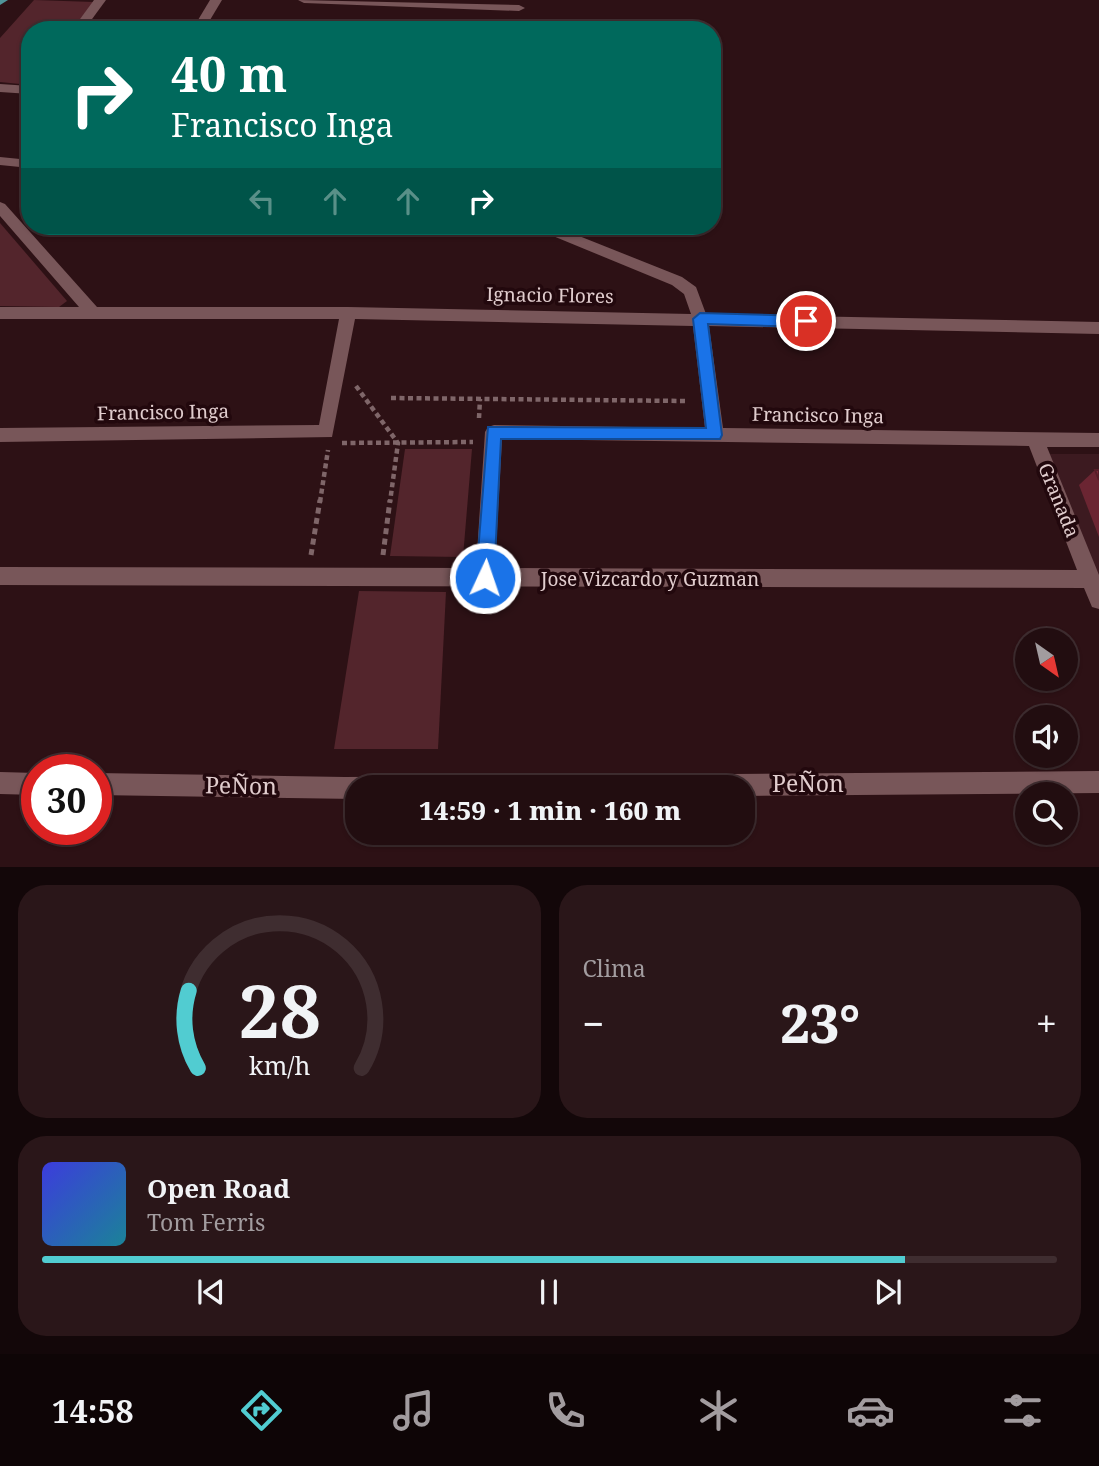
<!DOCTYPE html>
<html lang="es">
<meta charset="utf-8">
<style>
:root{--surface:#220d10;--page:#2a1619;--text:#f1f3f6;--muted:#a29c9f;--line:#3f2d30;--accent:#51ccd1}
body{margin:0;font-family:"Noto Serif",serif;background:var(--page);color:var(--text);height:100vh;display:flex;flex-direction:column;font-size:26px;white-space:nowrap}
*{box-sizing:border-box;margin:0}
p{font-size:23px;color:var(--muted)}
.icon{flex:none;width:38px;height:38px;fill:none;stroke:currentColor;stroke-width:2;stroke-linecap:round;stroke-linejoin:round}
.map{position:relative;height:867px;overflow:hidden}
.sheet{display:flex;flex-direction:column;gap:18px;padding:18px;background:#130709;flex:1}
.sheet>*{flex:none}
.top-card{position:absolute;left:21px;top:21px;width:700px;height:214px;border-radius:28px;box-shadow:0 2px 5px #0004,0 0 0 2px var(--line);background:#00695c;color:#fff;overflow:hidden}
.needle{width:46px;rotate:146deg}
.buttons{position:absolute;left:1015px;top:628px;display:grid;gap:14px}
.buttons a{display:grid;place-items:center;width:63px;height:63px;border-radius:50%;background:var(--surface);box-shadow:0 2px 5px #0004,0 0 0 2px var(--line);font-size:35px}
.speed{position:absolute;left:21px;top:754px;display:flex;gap:14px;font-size:35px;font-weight:700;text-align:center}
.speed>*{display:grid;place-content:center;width:91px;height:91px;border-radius:50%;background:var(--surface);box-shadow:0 2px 5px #0004,0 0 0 2px var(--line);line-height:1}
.speed .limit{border:10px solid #d22;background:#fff;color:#111}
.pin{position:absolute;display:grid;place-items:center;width:60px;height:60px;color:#fff;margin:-30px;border:4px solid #fff;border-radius:50%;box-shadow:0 2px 7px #0007}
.me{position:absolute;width:77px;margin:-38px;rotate:3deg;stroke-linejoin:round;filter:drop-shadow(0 0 5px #0008)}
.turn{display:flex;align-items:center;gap:24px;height:147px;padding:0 35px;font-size:32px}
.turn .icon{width:91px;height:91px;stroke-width:2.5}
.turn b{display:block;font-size:49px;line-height:60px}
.lanes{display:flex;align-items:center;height:66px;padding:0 35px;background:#0003;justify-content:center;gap:35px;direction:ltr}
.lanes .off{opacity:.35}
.big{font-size:52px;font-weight:800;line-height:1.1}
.sheet .tile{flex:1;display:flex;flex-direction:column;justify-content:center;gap:10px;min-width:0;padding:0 24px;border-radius:28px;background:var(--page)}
.sheet .dial{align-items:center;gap:0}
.dial svg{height:182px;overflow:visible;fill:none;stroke:var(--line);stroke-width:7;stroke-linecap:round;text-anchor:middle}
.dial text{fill:var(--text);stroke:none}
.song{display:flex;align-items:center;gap:21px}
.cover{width:84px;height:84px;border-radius:10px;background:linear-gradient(135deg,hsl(240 70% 55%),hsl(190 70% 35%))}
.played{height:7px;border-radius:4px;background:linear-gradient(90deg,var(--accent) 85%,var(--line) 85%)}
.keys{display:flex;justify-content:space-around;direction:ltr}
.heat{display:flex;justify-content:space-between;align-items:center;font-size:38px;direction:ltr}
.sheet .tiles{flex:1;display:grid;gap:18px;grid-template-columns:1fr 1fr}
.tile:last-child{grid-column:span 2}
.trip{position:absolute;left:345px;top:775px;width:410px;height:70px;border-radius:28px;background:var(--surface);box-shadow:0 2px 5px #0004,0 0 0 2px var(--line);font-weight:800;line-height:70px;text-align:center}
.dock{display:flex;height:112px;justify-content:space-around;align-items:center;background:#0e0506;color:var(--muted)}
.dock .icon{width:49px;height:49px}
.dock .active{color:var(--accent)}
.dock b{font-size:32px;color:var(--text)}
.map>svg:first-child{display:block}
.built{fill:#3c1a20}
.green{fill:#53252c}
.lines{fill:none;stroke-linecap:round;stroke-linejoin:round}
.path-far1{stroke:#7f6669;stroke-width:4.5;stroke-dasharray:5 3.5;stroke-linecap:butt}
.path{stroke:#7f6669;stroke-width:5;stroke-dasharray:6 4.5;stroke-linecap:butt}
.street{fill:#785659;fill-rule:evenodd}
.primary{fill:#509599;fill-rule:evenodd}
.wall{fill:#6b2532}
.building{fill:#7c2b3a;stroke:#571e29;stroke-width:2}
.route{fill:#1a73e8;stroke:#114b97;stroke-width:2}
.labels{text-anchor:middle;stroke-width:7;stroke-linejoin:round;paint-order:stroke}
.street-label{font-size:19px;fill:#e1cdce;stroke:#22080d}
.near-street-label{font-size:23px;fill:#e1cdce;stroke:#22080d}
</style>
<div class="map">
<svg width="1099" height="868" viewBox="0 0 1099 868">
<rect width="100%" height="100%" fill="#2d1115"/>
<!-- built -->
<polygon class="built" points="1046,454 1099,454 1099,585"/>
<!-- green -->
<g class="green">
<polygon points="34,0 94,2 73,30 30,30 30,85 0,82 0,38"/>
<polygon points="0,223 67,301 59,307 0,306"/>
<polygon points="405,449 472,449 463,557 390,556"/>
<polygon points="359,591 446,592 438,749 334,749"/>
</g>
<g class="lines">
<!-- path-far1 -->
<g class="path-far1">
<polyline points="356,386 398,443 390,502"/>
<polyline points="391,398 688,401"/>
<polyline points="479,418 480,399"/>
<polyline points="342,443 473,442"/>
<polyline points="320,502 328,450"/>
</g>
<!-- path -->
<g class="path">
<polyline points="311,555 320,500"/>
<polyline points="383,555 390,500"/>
</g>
<!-- street -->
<g class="street">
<polygon points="94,0 106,0 84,30 72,30"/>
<polygon points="210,0 222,0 204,30 192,30"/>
<polygon points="298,0 519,5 525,8 519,11 304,3"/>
<polygon points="0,84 30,86 30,94 0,92"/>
<polygon points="0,157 30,160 30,168 0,165"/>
<path d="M0 202 5 204 97 307H348L691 314 684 294 672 285 536 229 534 226H554L682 277 696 287 706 314 1099 322V334L709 326 723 428 1099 433V447H1047L1099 575V609L1092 607 1084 588 0 585V567L476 568 485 432 488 427 494 425 705 428 693 326 355 319 332 437 0 442V428L319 425 339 319H0V307H79L0 216ZM502 439 1029 446 1077 570 495 568Z"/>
<polygon points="1099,771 1099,793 742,796 742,788 357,788 357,799 96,795 96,773 345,777"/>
<polygon points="0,772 37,773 37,795 0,794"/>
</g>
<!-- primary -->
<polygon class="primary" points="0,0 8,0 0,5"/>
</g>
<!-- wall -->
<polygon class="wall" points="1095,470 1099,470 1099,537 1079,485"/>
<!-- building -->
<polygon class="building" points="1095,470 1099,470 1099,480"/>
<!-- route -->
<polygon class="route" points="700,313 806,316 813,321 806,327 708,324 722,435 720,439 501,439 494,578 492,584 485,587 479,584 476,578 488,427 706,428 693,319"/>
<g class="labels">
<!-- street labels -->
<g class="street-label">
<text transform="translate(550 295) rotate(1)" y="7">Ignacio Flores</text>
<text transform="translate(163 412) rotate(-1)" y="7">Francisco Inga</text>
<text transform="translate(818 415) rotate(1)" y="7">Francisco Inga</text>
<text transform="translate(1059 500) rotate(68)" y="7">Granada</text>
<text x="650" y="586">Jose Vizcardo y Guzman</text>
</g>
<!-- near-street labels -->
<g class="near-street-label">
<text x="808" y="792">PeÑon</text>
<text transform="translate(241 786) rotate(1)" y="8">PeÑon</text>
</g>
</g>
</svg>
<div class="buttons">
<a><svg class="needle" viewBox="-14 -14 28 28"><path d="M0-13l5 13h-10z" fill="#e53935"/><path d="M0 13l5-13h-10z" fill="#a29c9f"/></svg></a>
<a><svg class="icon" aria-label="sound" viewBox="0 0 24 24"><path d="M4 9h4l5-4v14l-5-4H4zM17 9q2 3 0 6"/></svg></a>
<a><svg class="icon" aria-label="search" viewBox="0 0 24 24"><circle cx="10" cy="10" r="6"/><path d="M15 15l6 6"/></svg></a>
</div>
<div class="speed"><div class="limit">30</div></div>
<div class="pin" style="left:806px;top:321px;background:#d93025"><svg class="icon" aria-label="arrive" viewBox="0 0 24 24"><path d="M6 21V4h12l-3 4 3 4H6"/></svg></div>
<svg class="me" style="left:485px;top:578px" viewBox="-20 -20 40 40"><circle r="17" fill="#1a73e8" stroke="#fff" stroke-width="3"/><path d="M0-11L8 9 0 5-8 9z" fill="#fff"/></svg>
<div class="trip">14:59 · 1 min · 160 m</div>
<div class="top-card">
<div class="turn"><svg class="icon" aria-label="right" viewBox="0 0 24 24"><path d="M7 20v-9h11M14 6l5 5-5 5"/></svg><div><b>40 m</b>Francisco Inga</div></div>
<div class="lanes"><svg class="icon off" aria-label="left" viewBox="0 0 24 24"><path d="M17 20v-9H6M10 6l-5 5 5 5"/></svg><svg class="icon off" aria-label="ahead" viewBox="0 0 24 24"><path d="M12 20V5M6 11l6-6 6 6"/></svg><svg class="icon off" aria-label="ahead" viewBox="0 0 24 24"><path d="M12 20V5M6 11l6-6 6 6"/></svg><svg class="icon" aria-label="right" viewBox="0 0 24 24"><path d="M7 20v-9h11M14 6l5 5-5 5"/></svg></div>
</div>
</div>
<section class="sheet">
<div class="tiles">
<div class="tile dial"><svg viewBox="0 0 100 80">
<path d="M14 69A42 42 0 1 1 86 69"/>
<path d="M14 69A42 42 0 0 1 10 35" stroke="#51ccd1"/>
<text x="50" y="56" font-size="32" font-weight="700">28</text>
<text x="50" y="72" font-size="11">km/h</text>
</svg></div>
<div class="tile"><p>Clima</p>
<div class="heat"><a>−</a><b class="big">23°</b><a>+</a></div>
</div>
<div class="tile">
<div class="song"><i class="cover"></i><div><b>Open Road</b><p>Tom Ferris</p></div></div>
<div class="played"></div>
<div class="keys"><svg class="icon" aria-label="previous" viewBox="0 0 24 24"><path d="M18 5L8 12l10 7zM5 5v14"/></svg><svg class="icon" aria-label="pause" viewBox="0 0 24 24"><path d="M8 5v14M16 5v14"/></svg><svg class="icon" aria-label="next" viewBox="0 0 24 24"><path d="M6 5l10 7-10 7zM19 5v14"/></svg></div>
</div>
</div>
</section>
<nav class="dock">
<b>14:58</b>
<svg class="icon active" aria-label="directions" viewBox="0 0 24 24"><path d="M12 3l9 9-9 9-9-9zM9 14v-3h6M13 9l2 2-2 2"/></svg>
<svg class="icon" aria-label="music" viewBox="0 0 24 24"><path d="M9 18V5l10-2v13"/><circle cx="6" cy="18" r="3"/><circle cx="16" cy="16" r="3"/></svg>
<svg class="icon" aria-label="phone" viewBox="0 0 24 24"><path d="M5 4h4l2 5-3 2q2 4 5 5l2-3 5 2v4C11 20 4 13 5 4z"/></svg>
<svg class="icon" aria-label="climate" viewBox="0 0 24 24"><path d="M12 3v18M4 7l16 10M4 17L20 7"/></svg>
<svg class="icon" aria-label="car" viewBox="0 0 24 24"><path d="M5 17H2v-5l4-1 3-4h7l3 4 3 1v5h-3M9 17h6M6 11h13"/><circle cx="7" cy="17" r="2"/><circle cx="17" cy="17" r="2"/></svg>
<svg class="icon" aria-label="filters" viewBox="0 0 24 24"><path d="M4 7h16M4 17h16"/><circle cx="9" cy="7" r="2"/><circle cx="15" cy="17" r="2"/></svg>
</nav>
